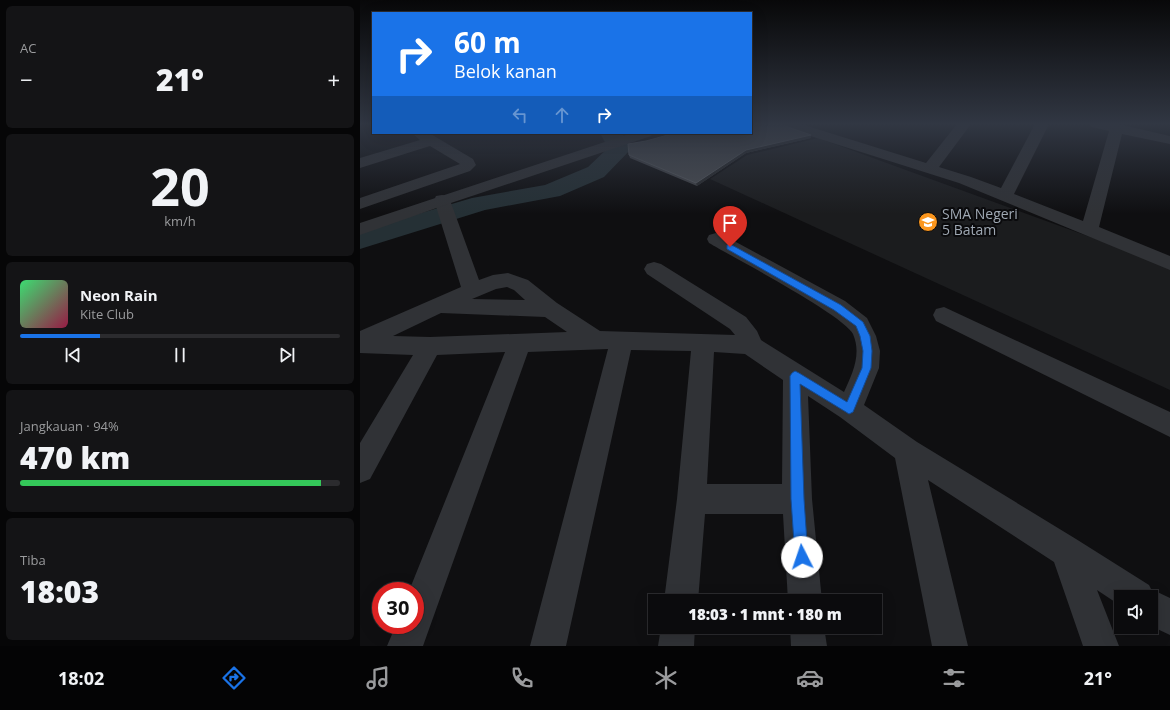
<!DOCTYPE html>
<html lang="id">
<meta charset="utf-8">
<style>
:root{--surface:#0b0b0d;--page:#141416;--text:#f1f3f6;--muted:#9a9b9d;--line:#2b2b2e;--accent:#1a73e8}
body{margin:0;font-family:"Open Sans",sans-serif;background:var(--page);color:var(--text);height:100vh;display:flex;flex-direction:column;font-size:15px;white-space:nowrap}
*{box-sizing:border-box;margin:0}
p{font-size:13px;color:var(--muted)}
.icon{flex:none;width:22px;height:22px;fill:none;stroke:currentColor;stroke-width:2;stroke-linecap:round;stroke-linejoin:round}
.map{position:relative;flex:1;overflow:hidden}
.drawer{display:flex;flex-direction:column;gap:6px;padding:6px;background:#060607;width:360px}
.drawer>*{flex:none}
.hud{position:absolute;left:12px;top:12px;width:380px;height:122px;border-radius:0px;box-shadow:0 4px 16px #0002,0 0 0 1px var(--line);background:#1a73e8;color:#fff;overflow:hidden}
.buttons{position:absolute;left:754px;top:590px;display:grid;gap:8px}
.buttons a{display:grid;place-items:center;width:44px;height:44px;border-radius:0px;background:var(--surface);box-shadow:0 4px 16px #0002,0 0 0 1px var(--line);font-size:20px}
.speed{position:absolute;left:12px;top:582px;display:flex;gap:8px;font-size:20px;font-weight:700;text-align:center}
.speed>*{display:grid;place-content:center;width:52px;height:52px;border-radius:50%;background:var(--surface);box-shadow:0 4px 16px #0002,0 0 0 1px var(--line);line-height:1}
.speed .limit{border:6px solid #d22;background:#fff;color:#111}
.pin{position:absolute;display:grid;place-items:center;width:34px;height:34px;color:#fff;margin:-41px -17px;border-radius:50% 50% 50% 0;rotate:-45deg;box-shadow:0 0 4px #0007}
.pin .icon{rotate:45deg}
.me{position:absolute;width:44px;margin:-22px;rotate:356deg;stroke-linejoin:round;filter:drop-shadow(0 0 3px #0008)}
.turn{display:flex;align-items:center;gap:14px;height:84px;padding:0 16px;font-size:18px}
.turn .icon{width:52px;height:52px;stroke-width:2.5}
.turn b{display:block;font-size:28px;line-height:34px}
.lanes{display:flex;align-items:center;height:38px;padding:0 16px;background:#0003;justify-content:center;gap:20px;direction:ltr}
.lanes .off{opacity:.35}
.big{font-size:30px;font-weight:800;line-height:1.1}
.drawer .tile{flex:1;display:flex;flex-direction:column;justify-content:center;gap:6px;min-width:0;padding:0 14px;border-radius:6px;background:var(--page)}
.drawer .dial{align-items:center;gap:0}
.dial b{font-size:52px;line-height:1}
.song{display:flex;align-items:center;gap:12px}
.cover{width:48px;height:48px;border-radius:6px;background:linear-gradient(135deg,hsl(140 70% 55%),hsl(340 70% 35%))}
.played{height:4px;border-radius:2px;background:linear-gradient(90deg,var(--accent) 25%,var(--line) 25%)}
.keys{display:flex;justify-content:space-around;direction:ltr}
.heat{display:flex;justify-content:space-between;align-items:center;font-size:22px;direction:ltr}
.charge{height:6px;border-radius:3px;background:linear-gradient(90deg,#34c759 94%,var(--line) 0)}
.trip{position:absolute;left:288px;top:594px;width:234px;height:40px;border-radius:0px;background:var(--surface);box-shadow:0 4px 16px #0002,0 0 0 1px var(--line);font-weight:800;line-height:40px;text-align:center}
.menu{display:flex;height:64px;justify-content:space-around;align-items:center;background:#040405;color:var(--muted)}
.menu .icon{width:28px;height:28px}
.menu .selected{color:var(--accent)}
.menu b{font-size:18px;color:var(--text)}
main{display:flex;flex:1;min-height:0}
.map>svg:first-child{display:block}
.built{fill:#1b1c1e}
.lines{fill:none;stroke-linecap:round;stroke-linejoin:round}
.river{fill:#253035;fill-rule:evenodd}
.minor{fill:#303236;fill-rule:evenodd}
.tertiary{fill:#303236;fill-rule:evenodd}
.wall{fill:#424449}
.shaded-wall{fill:#292b2e}
.building{fill:#4c4f54;stroke:#595d63}
.route{fill:#1a73e8;stroke:#114b97}
.labels{text-anchor:middle;stroke-width:4;stroke-linejoin:round;paint-order:stroke}
.poi-label{font-size:14px;fill:#9fa8b3;stroke:#0a0a0c;text-anchor:start}
</style>
<main>
<section class="drawer">
<div class="tile"><p>AC</p>
<div class="heat"><a>−</a><b class="big">21°</b><a>+</a></div>
</div>
<div class="tile dial"><b>20</b><p>km/h</p></div>
<div class="tile">
<div class="song"><i class="cover"></i><div><b>Neon Rain</b><p>Kite Club</p></div></div>
<div class="played"></div>
<div class="keys"><svg class="icon" aria-label="previous" viewBox="0 0 24 24"><path d="M18 5L8 12l10 7zM5 5v14"/></svg><svg class="icon" aria-label="pause" viewBox="0 0 24 24"><path d="M8 5v14M16 5v14"/></svg><svg class="icon" aria-label="next" viewBox="0 0 24 24"><path d="M6 5l10 7-10 7zM19 5v14"/></svg></div>
</div>
<div class="tile"><p>Jangkauan · 94%</p><b class="big">470 km</b><div class="charge"></div></div>
<div class="tile"><p>Tiba</p><b class="big">18:03</b></div>
</section>
<div class="map">
<svg width="810" height="646" viewBox="0 0 810 646">
<rect width="100%" height="100%" fill="#0f0f11"/>
<!-- built -->
<polygon class="built" points="458,138 810,266 810,390 350,179 387,155"/>
<g class="lines">
<!-- river -->
<polygon class="river" points="240,133 262,133 271,149 244,177 200,196 125,210 0,249 0,231 112,198 185,185 228,167 248,148"/>
<!-- minor -->
<g class="minor">
<polygon points="420,124 441,124 566,163 597,124 611,124 579,167 611,177 641,188 675,124 689,124 654,194 723,221 749,131 732,127 730,124 758,124 810,136 810,144 762,134 739,227 810,256 810,270 599,183 422,127"/>
<polygon points="52,133 69,133 113,159 116,165 110,171 0,209 0,198 100,164 70,146 0,168 0,158 60,140"/>
<path d="M82 195 88 196 90 200 119 280 133 275 148 273 168 280 197 303 240 331 375 335 370 329 287 274 284 269 287 264 294 262 301 264 386 317 397 331 401 340 484 392C492 374 502 355 493 334 485 316 373 257 349 243L347 239 349 235 356 233 363 235 485 301 507 318 516 336 520 351 519 368 504 405 557 442 716 539 789 585 791 589 810 598V635L791 626V597H761V606L737 590 759 646H723L694 562 568 480 608 646H572L535 458 480 417 448 396 452 499 462 601H428L423 514H345L338 601H304L317 499 331 351 271 350 206 646H170L248 349 168 352 63 646H27L36 625H55V591H49L145 352 77 355 10 479 0 483V443L53 355 0 353V331L101 287 74 200 76 196ZM147 287 154 290 165 300 112 299 136 289ZM81 313 185 317 207 332 70 337 33 336ZM354 352 385 354 423 380 422 484H347Z"/>
<polygon points="584,307 810,412 810,437 576,321 573,315 576,309"/>
<polygon points="301,627 335,627 334,646 298,646"/>
<polygon points="430,627 464,627 467,646 431,646"/>
</g>
<!-- tertiary -->
<polygon class="tertiary" points="272,133 293,133 291,136 88,204 0,235 0,223"/>
</g>
<!-- wall -->
<polygon class="wall" points="451,138 386,153 337,186 270,158 269,155"/>
<!-- shaded-wall -->
<polygon class="shaded-wall" points="451,135 451,138 386,153 337,186 336,183 386,150"/>
<!-- building -->
<polygon class="building" points="391,124 420,124 422,125 451,135 386,150 336,183 269,155 268,144 286,141 315,133 391,133"/>
<!-- sky -->
<linearGradient id="sky" x2="0" y2="1"><stop stop-color="#080809"/><stop offset="0.58" stop-color="#313743"/><stop offset="1" stop-color="#313743" stop-opacity="0"/></linearGradient>
<rect width="810" height="214" fill="url(#sky)"/>
<!-- route -->
<polygon class="route" points="370,244 481,305 503,322 510,336 512,351 511,368 493,412 489,414 486,412 440,384 444,499 448,557 447,562 442,564 437,562 435,557 431,499 430,376 432,373 435,371 439,373 487,402 502,368 503,351 500,336 496,326 474,310 367,249 367,245"/>
<!-- icons -->
<defs>
<g id="school-disc" transform="scale(1)"><circle r="9.5" fill="#fb961d" stroke="#0a0a0c"/><path d="M0-5L7-2L0 1L-7-2ZM-4 1L0 2.5L4 1V4Q0 6-4 4Z" fill="#fff"/></g>
</defs>
<g fill-rule="evenodd">
<use href="#school-disc" x="568" y="222"/>
</g>
<g class="labels">
<!-- poi labels -->
<g class="poi-label">
<text x="582" y="219">SMA Negeri<tspan x="582" dy="16">5 Batam</tspan></text>
</g>
</g>
</svg>
<div class="buttons">
<a><svg class="icon" aria-label="sound" viewBox="0 0 24 24"><path d="M4 9h4l5-4v14l-5-4H4zM17 9q2 3 0 6"/></svg></a>
</div>
<div class="speed"><div class="limit">30</div></div>
<div class="pin" style="left:370px;top:247px;background:#d93025"><svg class="icon" aria-label="arrive" viewBox="0 0 24 24"><path d="M6 21V4h12l-3 4 3 4H6"/></svg></div>
<svg class="me" style="left:442px;top:557px" viewBox="-20 -20 40 40"><circle r="19" fill="#fff"/><path d="M0-13L10 11 0 6-10 11z" fill="#1a73e8"/></svg>
<div class="trip">18:03 · 1 mnt · 180 m</div>
<div class="hud">
<div class="turn"><svg class="icon" aria-label="right" viewBox="0 0 24 24"><path d="M7 20v-9h11M14 6l5 5-5 5"/></svg><div><b>60 m</b>Belok kanan</div></div>
<div class="lanes"><svg class="icon off" aria-label="left" viewBox="0 0 24 24"><path d="M17 20v-9H6M10 6l-5 5 5 5"/></svg><svg class="icon off" aria-label="ahead" viewBox="0 0 24 24"><path d="M12 20V5M6 11l6-6 6 6"/></svg><svg class="icon" aria-label="right" viewBox="0 0 24 24"><path d="M7 20v-9h11M14 6l5 5-5 5"/></svg></div>
</div>
</div>
</main>
<nav class="menu">
<b>18:02</b>
<svg class="icon selected" aria-label="directions" viewBox="0 0 24 24"><path d="M12 3l9 9-9 9-9-9zM9 14v-3h6M13 9l2 2-2 2"/></svg>
<svg class="icon" aria-label="music" viewBox="0 0 24 24"><path d="M9 18V5l10-2v13"/><circle cx="6" cy="18" r="3"/><circle cx="16" cy="16" r="3"/></svg>
<svg class="icon" aria-label="phone" viewBox="0 0 24 24"><path d="M5 4h4l2 5-3 2q2 4 5 5l2-3 5 2v4C11 20 4 13 5 4z"/></svg>
<svg class="icon" aria-label="climate" viewBox="0 0 24 24"><path d="M12 3v18M4 7l16 10M4 17L20 7"/></svg>
<svg class="icon" aria-label="car" viewBox="0 0 24 24"><path d="M5 17H2v-5l4-1 3-4h7l3 4 3 1v5h-3M9 17h6M6 11h13"/><circle cx="7" cy="17" r="2"/><circle cx="17" cy="17" r="2"/></svg>
<svg class="icon" aria-label="filters" viewBox="0 0 24 24"><path d="M4 7h16M4 17h16"/><circle cx="9" cy="7" r="2"/><circle cx="15" cy="17" r="2"/></svg>
<b>21°</b>
</nav>
